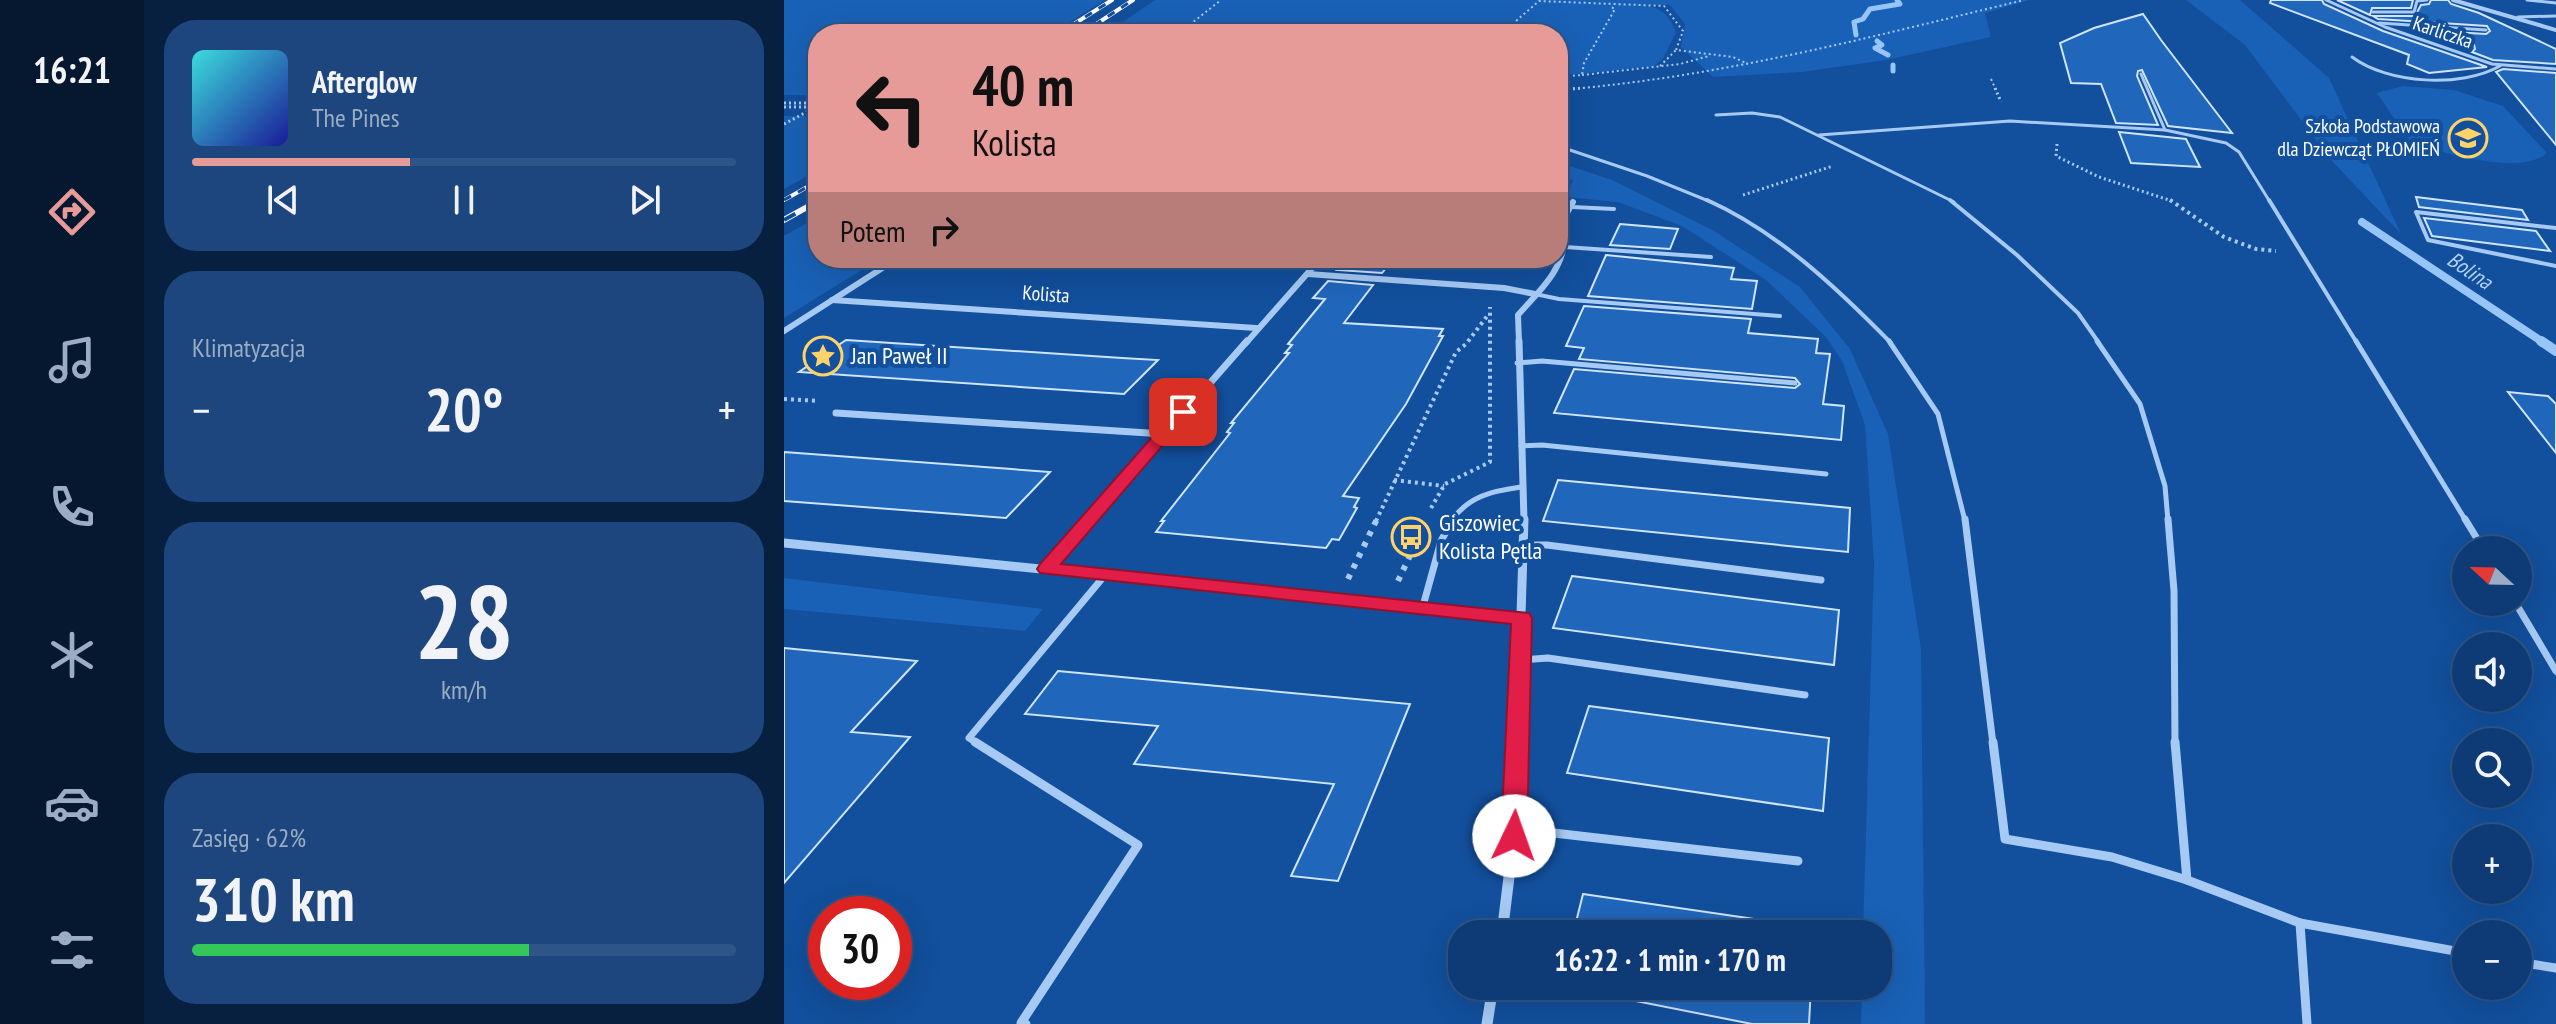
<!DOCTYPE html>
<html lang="pl">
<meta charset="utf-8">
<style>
:root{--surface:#0e3b75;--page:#1c467d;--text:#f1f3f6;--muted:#9badc5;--line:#2e5587;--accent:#e69b98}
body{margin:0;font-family:"PT Sans Narrow",sans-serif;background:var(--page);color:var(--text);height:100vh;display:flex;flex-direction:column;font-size:30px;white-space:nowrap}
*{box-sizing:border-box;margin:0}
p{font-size:26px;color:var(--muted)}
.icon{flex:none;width:44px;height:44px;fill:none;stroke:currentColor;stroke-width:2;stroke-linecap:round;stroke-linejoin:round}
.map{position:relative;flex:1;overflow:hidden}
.drawer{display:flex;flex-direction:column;gap:20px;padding:20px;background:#082040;width:640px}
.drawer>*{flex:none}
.banner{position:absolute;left:24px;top:24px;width:760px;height:244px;border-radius:32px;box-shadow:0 8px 32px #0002,0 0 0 2px var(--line);background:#e69b98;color:#111;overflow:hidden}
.needle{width:52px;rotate:292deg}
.fabs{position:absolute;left:1668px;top:536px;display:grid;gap:16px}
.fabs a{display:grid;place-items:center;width:80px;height:80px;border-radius:50%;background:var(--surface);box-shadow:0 8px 32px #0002,0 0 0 2px var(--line);font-size:40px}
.speed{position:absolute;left:24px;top:896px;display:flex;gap:16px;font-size:40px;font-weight:700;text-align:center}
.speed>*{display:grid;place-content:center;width:104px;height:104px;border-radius:50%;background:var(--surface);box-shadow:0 8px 32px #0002,0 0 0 2px var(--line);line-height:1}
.speed .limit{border:12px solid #d22;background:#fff;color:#111}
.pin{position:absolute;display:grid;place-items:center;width:68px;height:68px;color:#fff;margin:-34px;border-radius:16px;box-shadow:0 4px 12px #0006}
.me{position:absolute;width:88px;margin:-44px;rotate:3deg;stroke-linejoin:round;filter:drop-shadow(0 0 6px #0008)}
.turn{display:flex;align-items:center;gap:28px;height:168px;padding:0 32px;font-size:36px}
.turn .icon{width:104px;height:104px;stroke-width:2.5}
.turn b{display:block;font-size:56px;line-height:68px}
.then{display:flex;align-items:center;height:76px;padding:0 32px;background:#0003;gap:16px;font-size:30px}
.big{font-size:60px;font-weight:700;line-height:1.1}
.drawer .tile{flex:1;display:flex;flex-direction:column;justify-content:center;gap:12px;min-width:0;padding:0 28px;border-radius:32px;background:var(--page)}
.drawer .dial{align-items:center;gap:0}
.dial b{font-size:104px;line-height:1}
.song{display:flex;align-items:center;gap:24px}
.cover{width:96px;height:96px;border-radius:12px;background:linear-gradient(135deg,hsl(180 70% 55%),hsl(240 70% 35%))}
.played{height:8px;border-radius:4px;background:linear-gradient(90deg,var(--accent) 40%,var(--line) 40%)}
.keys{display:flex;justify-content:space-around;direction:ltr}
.heat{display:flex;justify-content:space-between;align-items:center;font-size:44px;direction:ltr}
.charge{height:12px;border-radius:6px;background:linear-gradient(90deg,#34c759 62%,var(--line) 0)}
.trip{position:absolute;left:664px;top:920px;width:444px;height:80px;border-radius:32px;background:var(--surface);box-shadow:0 8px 32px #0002,0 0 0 2px var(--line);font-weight:700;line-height:80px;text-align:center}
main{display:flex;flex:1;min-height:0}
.tab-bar{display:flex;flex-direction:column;width:144px;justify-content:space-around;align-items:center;background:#06182f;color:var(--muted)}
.tab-bar .icon{width:56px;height:56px}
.tab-bar .selected{color:var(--accent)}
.tab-bar b{font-size:36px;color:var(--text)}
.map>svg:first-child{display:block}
.green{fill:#1961b6}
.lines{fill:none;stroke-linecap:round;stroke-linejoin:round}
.stream-far2{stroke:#98c5f7;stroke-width:5}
.stream-far1{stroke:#98c5f7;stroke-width:8}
.stream{stroke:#98c5f7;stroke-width:10}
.building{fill:#2066bb;stroke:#cfe4fe;stroke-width:2}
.path-far3{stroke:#a6caf4;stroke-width:2;stroke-dasharray:2 3;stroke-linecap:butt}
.path-far2{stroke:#a6caf4;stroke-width:3;stroke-dasharray:2 3;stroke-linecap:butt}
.path-far1{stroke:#a6caf4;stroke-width:4;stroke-dasharray:3 4;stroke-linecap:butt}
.path{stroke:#a6caf4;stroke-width:6;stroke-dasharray:5 7;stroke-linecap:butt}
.lane-far4{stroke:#a6caf4;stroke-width:3}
.lane-far3{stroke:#a6caf4;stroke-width:4}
.lane-far2{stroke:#a6caf4;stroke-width:5}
.lane-far1{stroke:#a6caf4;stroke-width:7}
.lane{stroke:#a6caf4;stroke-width:9}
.street-far4{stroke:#a6caf4;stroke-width:4}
.street-far3{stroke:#a6caf4;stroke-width:6}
.street-far2{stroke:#a6caf4;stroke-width:7}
.street-far1{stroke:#a6caf4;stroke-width:9}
.street{stroke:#a6caf4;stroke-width:11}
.rail-far1-casing{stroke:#fff;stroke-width:4}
.rail-casing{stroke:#fff;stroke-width:6}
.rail-far1{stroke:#124f9c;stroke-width:3;stroke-dasharray:8;stroke-linecap:butt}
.rail{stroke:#124f9c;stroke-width:4;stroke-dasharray:13;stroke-linecap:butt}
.route{fill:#e11d48;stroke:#92132f;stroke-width:2}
.labels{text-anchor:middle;stroke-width:8;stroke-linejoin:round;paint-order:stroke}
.far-street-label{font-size:20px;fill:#fff;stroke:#124f9c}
.far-poi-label{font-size:20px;fill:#fff;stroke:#124f9c;text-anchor:end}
.far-water-label{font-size:22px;font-style:italic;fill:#b3d4fb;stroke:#124f9c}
.poi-label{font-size:24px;fill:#fff;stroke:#124f9c;text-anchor:start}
</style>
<main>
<nav class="tab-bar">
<b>16:21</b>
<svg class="icon selected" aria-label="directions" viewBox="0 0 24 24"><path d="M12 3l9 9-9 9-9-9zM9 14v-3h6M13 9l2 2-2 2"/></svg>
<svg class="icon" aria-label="music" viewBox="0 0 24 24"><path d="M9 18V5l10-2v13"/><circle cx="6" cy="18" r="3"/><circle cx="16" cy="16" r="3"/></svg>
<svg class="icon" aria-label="phone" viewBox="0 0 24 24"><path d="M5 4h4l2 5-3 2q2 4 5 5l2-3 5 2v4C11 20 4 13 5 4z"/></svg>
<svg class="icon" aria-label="climate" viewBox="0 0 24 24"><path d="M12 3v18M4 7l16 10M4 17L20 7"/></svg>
<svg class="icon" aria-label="car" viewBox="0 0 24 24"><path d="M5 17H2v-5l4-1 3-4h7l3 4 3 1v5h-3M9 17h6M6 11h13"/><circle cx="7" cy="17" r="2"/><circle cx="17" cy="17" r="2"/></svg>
<svg class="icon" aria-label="filters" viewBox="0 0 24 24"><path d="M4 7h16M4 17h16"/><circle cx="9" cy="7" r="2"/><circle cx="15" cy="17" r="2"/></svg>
</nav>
<section class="drawer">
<div class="tile">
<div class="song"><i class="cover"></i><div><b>Afterglow</b><p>The Pines</p></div></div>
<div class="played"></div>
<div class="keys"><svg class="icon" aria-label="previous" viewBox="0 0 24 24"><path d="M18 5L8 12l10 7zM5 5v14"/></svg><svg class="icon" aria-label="pause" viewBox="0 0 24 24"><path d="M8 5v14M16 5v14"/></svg><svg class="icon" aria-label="next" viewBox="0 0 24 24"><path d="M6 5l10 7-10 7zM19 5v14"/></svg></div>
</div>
<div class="tile"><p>Klimatyzacja</p>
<div class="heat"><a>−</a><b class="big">20°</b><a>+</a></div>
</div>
<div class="tile dial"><b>28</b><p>km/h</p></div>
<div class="tile"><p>Zasięg · 62%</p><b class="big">310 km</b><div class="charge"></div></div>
</section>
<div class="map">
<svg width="1772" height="1024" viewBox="0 0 1772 1024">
<rect width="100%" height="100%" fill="#124f9c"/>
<!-- green -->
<g class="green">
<polygon points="0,0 321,0 267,34 34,34 34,95 0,95"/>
<path d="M371 0H1246L1201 13 1207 37 1102 60 1018 72 929 77 897 47 901 24 886 5H860C878 8 885 15 892 32L879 59 870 66 774 76V34H321Z"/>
<polygon points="1402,0 1456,0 1545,78 1617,234 1548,161 1461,45"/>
<path d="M1619 86 1670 90 1719 106 1763 153C1736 177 1657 152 1626 142L1593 93Z"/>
<polygon points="0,116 34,116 34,170 0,189"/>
<polygon points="774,162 828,180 930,231 1016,287 1066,349 1104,434 1137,649 1141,1024 1077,1024 1078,986 1094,986 1094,934 1079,934 1090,563 1081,425 1058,361 1042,337 982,280 898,226 834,202 781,197 789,180 774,178"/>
<polygon points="34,217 34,258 97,258 0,318 0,236"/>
<polygon points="0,578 259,609 241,631 0,609"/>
</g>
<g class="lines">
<!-- stream-far2 -->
<g class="stream-far2">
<polyline points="1072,35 1070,22 1079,19 1086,9 1116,4 1113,0"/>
<polyline points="1093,41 1098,45 1091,48 1104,55"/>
<polyline points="1109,65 1109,71"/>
</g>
<!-- stream-far1 -->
<polyline class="stream-far1" points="1578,222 1760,343"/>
<!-- stream -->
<polyline class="stream" points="1757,341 1772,351"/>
</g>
<!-- building -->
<g class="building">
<polygon points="1487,0 1538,0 1540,4 1599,31 1703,67 1645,73 1623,64 1625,55 1486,3"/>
<polygon points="1553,0 1629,0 1627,8 1588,8 1586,15"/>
<polygon points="1647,0 1664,0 1667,4 1695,13 1772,49 1772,64 1709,60 1688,52 1691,49 1690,45 1671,37 1667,32 1702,34 1706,31 1703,26 1594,19 1589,16 1631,16 1637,5 1645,4"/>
<polygon points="1359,14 1377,40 1448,133 1384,126 1358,70 1354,71 1353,76 1374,125 1332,123 1317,84 1287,83 1276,43 1310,28"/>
<polygon points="1719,69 1772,73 1772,145 1712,72"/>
<polygon points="1335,132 1402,139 1416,167 1347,163"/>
<polygon points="1632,197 1738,210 1744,220 1635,207"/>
<polygon points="1640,218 1752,231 1766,251 1648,236"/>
<polygon points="836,224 894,229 886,249 826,245"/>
<polygon points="822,255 950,268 947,279 973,281 968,309 804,296"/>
<polygon points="564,258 610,258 598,273 553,270"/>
<polygon points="544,281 589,285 560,323 659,329 655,336 659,336 622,404 559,496 575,498 570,507 573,508 555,540 548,539 542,548 372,532 380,521 377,521 446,433 443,432 450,423 447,423 505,353 501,353 508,345 504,344 541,299 529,298"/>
<polygon points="800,306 967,319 964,333 1034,339 1032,353 1046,354 1039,404 1060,406 1057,440 770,413 790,369 1011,388 1016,384 1011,378 795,359 800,348 782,346"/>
<polygon points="62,340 338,358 374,360 340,394 15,372"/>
<polygon points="1724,392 1764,396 1772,404 1772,453"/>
<polygon points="0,452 266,472 222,518 158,513 0,501"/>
<polygon points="774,480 1066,508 1064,552 759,521"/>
<polygon points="788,576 1055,610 1050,665 769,628"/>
<polygon points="0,648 133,661 67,732 126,737 0,883"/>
<polygon points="274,671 401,683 626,704 554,881 507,876 550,784 350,764 374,726 241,714"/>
<polygon points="805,706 1045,738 1039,811 783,773"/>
<polygon points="799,894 1032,928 1031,934 789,934"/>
<polygon points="776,986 1027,986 1025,1024 968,1024"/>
</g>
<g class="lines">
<!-- path-far3 -->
<g class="path-far3">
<polyline points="394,34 437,0"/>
<polyline points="717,34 755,1 880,6 899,31 892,50 949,57 964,64"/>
<polyline points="876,66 892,50"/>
<polyline points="798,75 896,64 925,56"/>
<polyline points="774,77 798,75 800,63 831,9 827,7"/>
<polyline points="1207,79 1212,90"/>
<path d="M774 90C933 78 1086 37 1240 0"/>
</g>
<!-- path-far2 -->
<g class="path-far2">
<polyline points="1211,88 1217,102"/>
<polyline points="774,90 799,88"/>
<polyline points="0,103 34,103"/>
<polyline points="0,107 31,107"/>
<polyline points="0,124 32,107"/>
<polyline points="1273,144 1272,156 1315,177 1391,202"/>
<polyline points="959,195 1049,166"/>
</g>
<!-- path-far1 -->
<g class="path-far1">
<polyline points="1386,200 1440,237 1472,249 1492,251"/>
<polyline points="0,399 35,401"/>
<polyline points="610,480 660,486"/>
<polyline points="647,508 661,484 706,462 706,307"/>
<polyline points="592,521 672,352 682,344 704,315"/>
</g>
<!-- path -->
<g class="path">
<polyline points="564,579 593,519"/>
<polyline points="614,581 630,547"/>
</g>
<!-- lane-far4 -->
<g class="lane-far4">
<polyline points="1542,0 1601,27 1708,64 1772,69"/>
<polyline points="1743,0 1772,3"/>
<polyline points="1589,12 1630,12 1633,1 1643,0"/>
<polyline points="1734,17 1772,16"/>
<polyline points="1595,23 1702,30"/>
<polyline points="1656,26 1668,41 1687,48"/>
<path d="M1568 57C1604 84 1677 88 1716 66"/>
<polyline points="1357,74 1381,130"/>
<polyline points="932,115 968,113 996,117 1170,202"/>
<polyline points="1035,135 1226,121 1381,130 1442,143 1455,152 1486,202"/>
<polyline points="774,146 863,176 927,202"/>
</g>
<!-- lane-far3 -->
<g class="lane-far3">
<path d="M923 200C994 232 1053 288 1107 343"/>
<polyline points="1166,200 1233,255 1294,313 1315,343"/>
<polyline points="1485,200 1573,343"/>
<polyline points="788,207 830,209"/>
<polyline points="1772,228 1632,212 1644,240 1772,266"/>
<polyline points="781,247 927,257"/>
<polyline points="751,294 775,299 996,316"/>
</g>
<!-- lane-far2 -->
<g class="lane-far2">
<polyline points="1105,341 1154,414 1181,521"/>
<polyline points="1313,341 1356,404 1381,486 1384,521"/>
<polyline points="1572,341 1682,521"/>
<polyline points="733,363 758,361 1011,383"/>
<polyline points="737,446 758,445 1042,474"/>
<path d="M667 521C685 496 708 491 737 487"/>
</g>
<!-- lane-far1 -->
<g class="lane-far1">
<polyline points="1181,519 1209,744"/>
<polyline points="1384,519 1390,591 1391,744"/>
<polyline points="1681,519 1700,550"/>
<polyline points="741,545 763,545 1037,580"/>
<polyline points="1731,602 1772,671"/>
<polyline points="639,606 657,541 669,519"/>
<polyline points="736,660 764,658 1021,695"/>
<polyline points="195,744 185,738 321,575"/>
</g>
<!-- lane -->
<g class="lane">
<polyline points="191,742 354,845 237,1023 242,1024"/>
<polyline points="1209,742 1221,839 1328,857 1403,880"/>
<polyline points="1391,742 1403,880 1516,923 1682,953"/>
<polyline points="730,836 761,832 1014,861"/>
<polyline points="1516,923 1523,1024"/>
<polyline points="1734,962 1772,968"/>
</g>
<!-- street-far4 -->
<polyline class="street-far4" points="1669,0 1772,30"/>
<!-- street-far3 -->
<g class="street-far3">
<polyline points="774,229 789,202"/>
<polyline points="524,274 720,288 751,294"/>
<polyline points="48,300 472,328"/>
<polyline points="0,331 114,258"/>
<polyline points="462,343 537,258"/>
<path d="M735 343 734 315C755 291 778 272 781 239L774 233"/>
</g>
<!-- street-far2 -->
<g class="street-far2">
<polyline points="735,341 740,521"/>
<polyline points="52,413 380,434"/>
<polyline points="305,521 463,341"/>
</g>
<!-- street-far1 -->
<g class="street-far1">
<polyline points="0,543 738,618"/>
<polyline points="262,569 306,519"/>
<polyline points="733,744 740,519"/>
</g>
<!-- street -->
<g class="street">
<polyline points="718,934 730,836 734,742"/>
<polyline points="703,1024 709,986"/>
</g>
<!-- rail-far1 casing -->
<g class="rail-far1-casing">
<g id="rail-far1">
<polyline points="274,34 328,0"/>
<polyline points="297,34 349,0"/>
<polyline points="0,200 34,181"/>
</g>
</g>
<!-- rail casing -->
<g class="rail-casing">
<polyline id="rail" points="0,220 34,201"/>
</g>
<!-- rail-far1 -->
<use href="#rail-far1" class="rail-far1"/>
<!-- rail -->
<use href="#rail" class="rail"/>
</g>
<!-- route -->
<polygon class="route" points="399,408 404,409 404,416 277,564 745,613 748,618 743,836 739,843 730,846 721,843 717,836 727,624 256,573 253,569 256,564 393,409"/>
<!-- icons -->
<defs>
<g id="school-ring" transform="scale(2)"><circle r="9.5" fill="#124f9c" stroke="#ffd369" stroke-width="1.5"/><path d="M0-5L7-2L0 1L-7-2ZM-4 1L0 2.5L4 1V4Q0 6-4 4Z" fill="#ffd369"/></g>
<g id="sight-ring" transform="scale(2)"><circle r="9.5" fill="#124f9c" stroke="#ffd369" stroke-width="1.5"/><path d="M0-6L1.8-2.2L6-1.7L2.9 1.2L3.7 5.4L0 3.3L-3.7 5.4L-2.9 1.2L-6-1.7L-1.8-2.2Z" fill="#ffd369"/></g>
<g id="bus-ring" transform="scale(2)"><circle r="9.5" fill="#124f9c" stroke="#ffd369" stroke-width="1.5"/><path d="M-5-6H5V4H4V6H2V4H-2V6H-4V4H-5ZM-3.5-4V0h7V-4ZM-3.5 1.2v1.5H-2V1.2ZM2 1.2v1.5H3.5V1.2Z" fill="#ffd369"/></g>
</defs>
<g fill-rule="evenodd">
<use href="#school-ring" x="1684" y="138"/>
<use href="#sight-ring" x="39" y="356"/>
<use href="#bus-ring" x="627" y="537"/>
</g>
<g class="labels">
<!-- far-street labels -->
<g class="far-street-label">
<text transform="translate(1659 32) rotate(19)" y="7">Karliczka</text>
<text transform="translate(262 294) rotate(4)" y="7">Kolista</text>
</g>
<!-- far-poi labels -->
<g class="far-poi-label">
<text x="1656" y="133">Szkoła Podstawowa<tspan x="1656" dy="23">dla Dziewcząt PŁOMIEŃ</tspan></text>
</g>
<!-- far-water labels -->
<g class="far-water-label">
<text transform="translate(1686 270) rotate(34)" y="8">Bolina</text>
</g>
<!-- poi labels -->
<g class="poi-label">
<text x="67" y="364">Jan Paweł II</text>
<text x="655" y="531">Giszowiec<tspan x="655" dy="28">Kolista Pętla</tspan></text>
</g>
</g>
</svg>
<div class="fabs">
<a><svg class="needle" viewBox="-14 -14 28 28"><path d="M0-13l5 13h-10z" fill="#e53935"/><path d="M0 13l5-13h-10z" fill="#9badc5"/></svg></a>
<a><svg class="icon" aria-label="sound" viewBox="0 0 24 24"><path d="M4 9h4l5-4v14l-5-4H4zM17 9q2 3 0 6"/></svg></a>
<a><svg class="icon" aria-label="search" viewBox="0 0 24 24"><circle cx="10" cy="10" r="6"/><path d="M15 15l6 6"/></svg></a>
<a>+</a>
<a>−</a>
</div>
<div class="speed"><div class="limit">30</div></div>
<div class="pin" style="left:399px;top:412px;background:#d93025"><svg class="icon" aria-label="arrive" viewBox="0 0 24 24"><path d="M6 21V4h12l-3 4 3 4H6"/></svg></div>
<svg class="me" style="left:730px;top:836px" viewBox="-20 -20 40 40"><circle r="19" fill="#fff"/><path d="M0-13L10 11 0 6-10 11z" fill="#e11d48"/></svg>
<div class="trip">16:22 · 1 min · 170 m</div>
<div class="banner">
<div class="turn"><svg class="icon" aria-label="left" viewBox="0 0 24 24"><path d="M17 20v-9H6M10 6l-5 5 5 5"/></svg><div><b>40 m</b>Kolista</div></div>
<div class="then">Potem<svg class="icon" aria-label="right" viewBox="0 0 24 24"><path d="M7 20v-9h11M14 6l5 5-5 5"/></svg></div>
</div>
</div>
</main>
